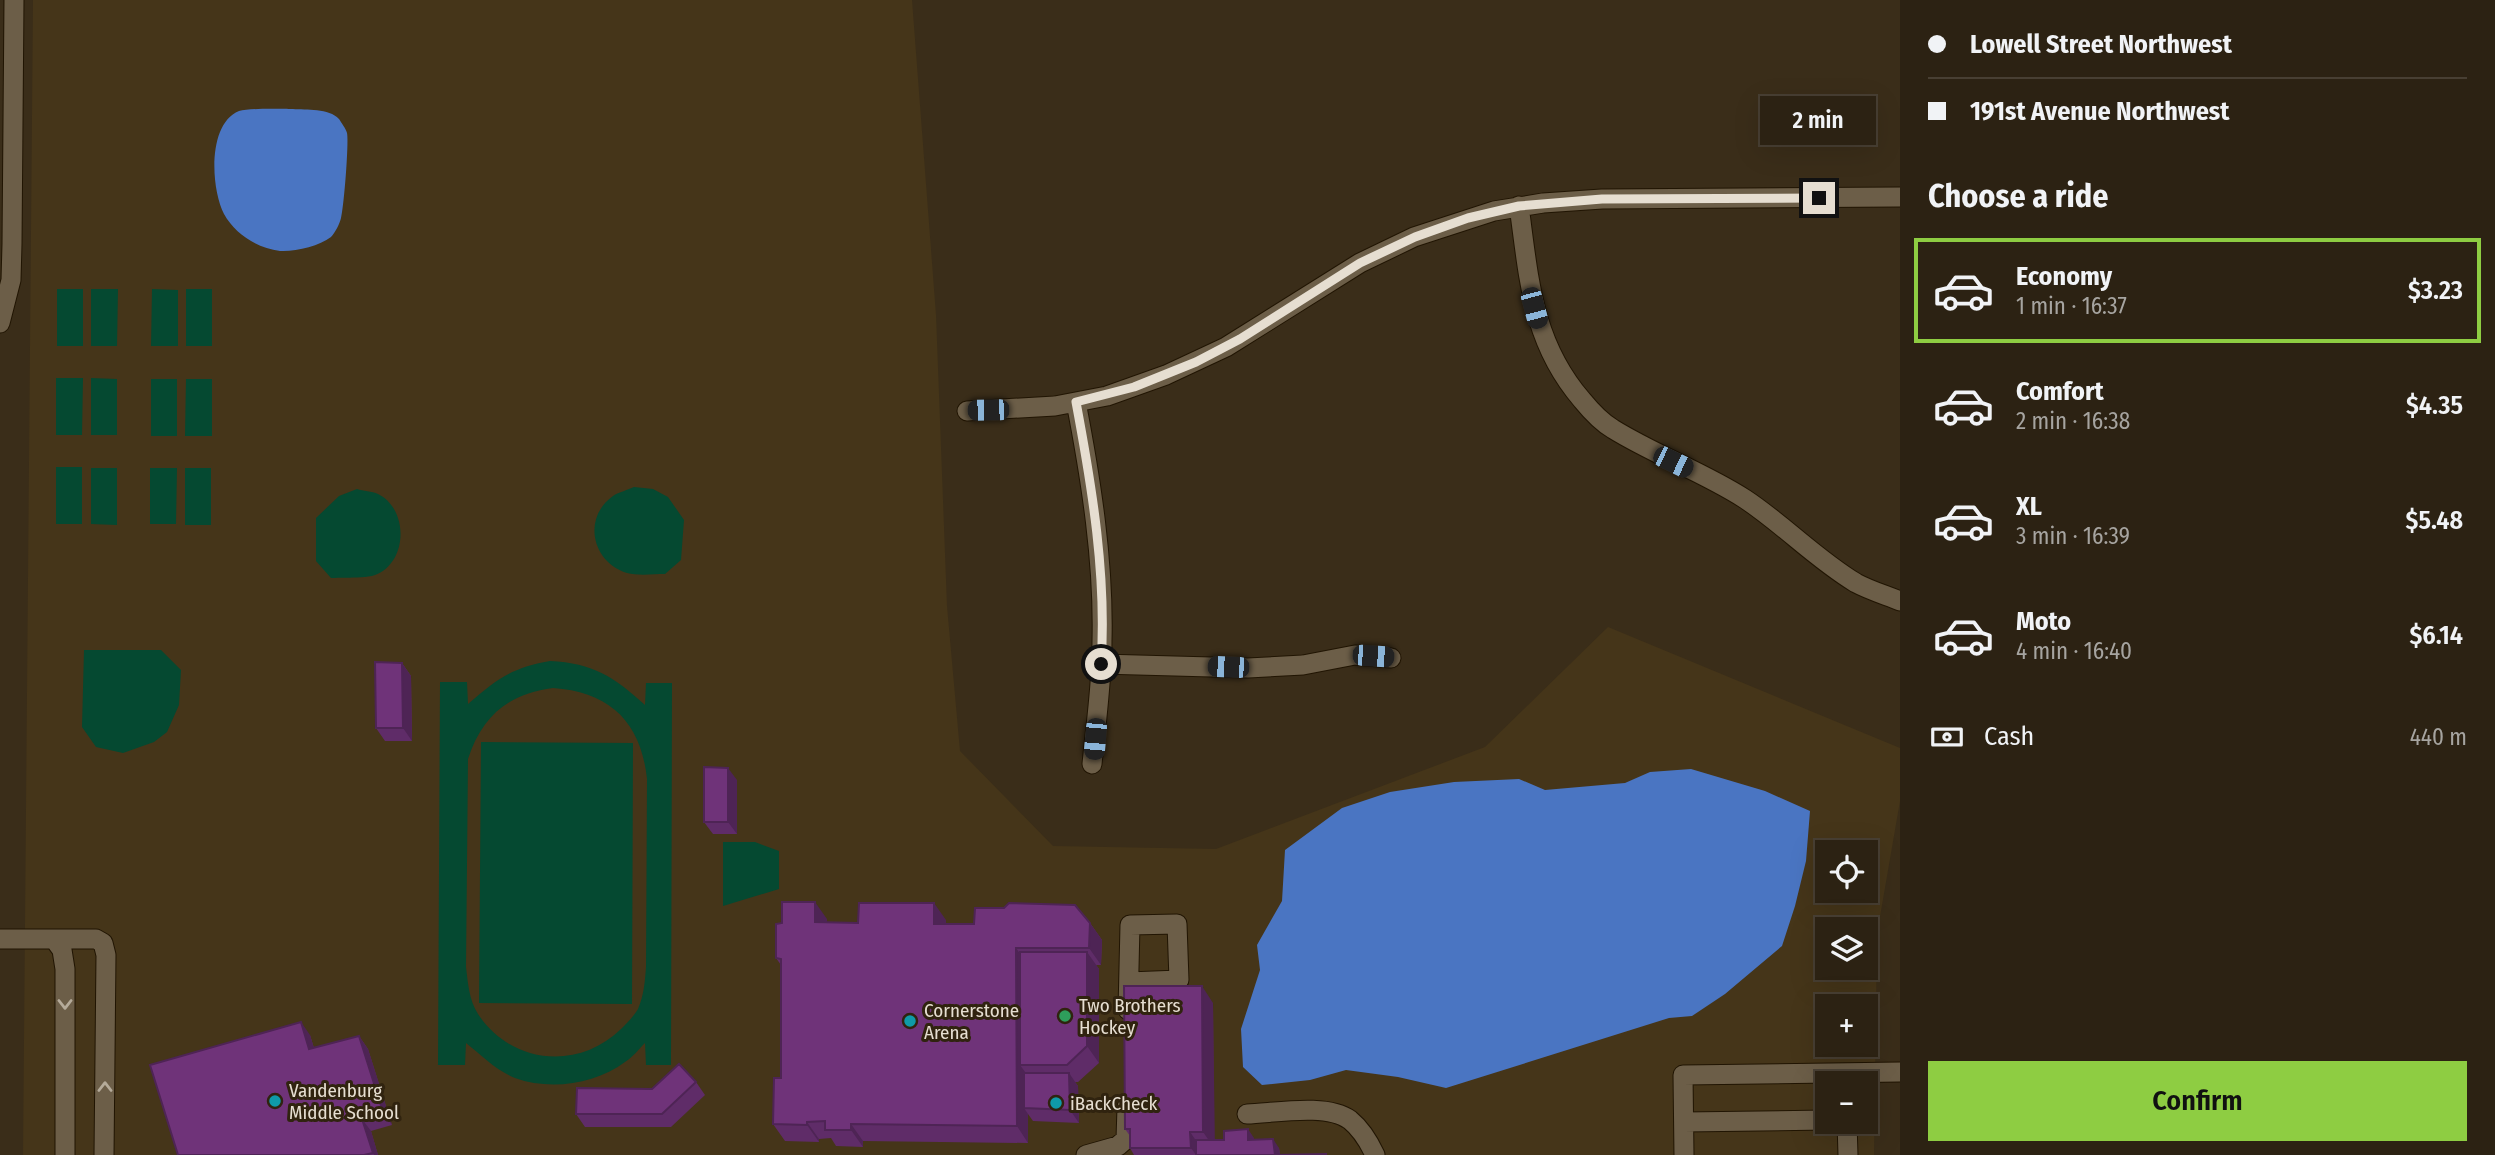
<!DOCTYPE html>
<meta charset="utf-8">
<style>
:root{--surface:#2c2213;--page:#342a1c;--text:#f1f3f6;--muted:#a6a4a0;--line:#483f33;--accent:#8ecd42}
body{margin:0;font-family:"Fira Sans Condensed",sans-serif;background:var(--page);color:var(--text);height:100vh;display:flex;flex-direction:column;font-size:26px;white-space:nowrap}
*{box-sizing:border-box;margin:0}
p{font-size:23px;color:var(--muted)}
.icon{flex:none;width:38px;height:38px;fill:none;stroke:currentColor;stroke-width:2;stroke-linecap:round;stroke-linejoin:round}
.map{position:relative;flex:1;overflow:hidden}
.side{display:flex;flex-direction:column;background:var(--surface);width:595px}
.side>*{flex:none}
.banner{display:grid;align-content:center;height:154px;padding:0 28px;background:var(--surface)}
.controls{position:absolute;left:1815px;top:840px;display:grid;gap:14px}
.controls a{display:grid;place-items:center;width:63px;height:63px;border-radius:0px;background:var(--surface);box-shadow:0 7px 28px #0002,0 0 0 2px var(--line);font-size:35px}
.end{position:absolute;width:32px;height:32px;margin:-16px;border:9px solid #e6ded1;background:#111;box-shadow:0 0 0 4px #111}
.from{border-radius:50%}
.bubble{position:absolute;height:49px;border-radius:0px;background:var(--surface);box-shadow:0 7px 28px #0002,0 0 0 2px var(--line);font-size:23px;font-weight:600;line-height:49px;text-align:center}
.car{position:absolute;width:21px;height:42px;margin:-21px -10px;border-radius:9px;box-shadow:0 0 5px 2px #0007;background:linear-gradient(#222 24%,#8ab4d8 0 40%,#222 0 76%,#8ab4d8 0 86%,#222 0)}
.banner b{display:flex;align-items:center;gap:24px;height:66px;font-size:26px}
.banner b+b{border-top:2px solid var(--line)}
.banner i{width:18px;height:18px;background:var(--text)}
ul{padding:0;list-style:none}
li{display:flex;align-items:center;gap:21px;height:105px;margin:0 14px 10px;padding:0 14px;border:4px solid transparent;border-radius:0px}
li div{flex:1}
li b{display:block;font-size:26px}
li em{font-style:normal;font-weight:600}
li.active{border-color:var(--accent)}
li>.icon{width:63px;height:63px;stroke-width:1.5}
h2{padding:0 28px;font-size:32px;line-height:84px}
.pay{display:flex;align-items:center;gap:18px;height:77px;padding:0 28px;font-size:26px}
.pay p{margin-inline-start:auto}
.action{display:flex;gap:14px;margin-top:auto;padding:14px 28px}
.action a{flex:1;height:80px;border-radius:0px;background:var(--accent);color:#111;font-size:28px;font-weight:600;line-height:80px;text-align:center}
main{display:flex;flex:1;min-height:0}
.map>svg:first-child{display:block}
.built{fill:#453519;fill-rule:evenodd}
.green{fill:#054931;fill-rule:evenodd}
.water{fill:#4a75c2}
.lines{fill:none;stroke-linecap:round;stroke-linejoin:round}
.minor-casing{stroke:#211503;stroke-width:21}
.minor{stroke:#6c5e48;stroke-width:19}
.wall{fill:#5f2c68}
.shaded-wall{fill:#4e2455}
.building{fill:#6f3379;stroke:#4e2455;stroke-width:2}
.oneway{stroke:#b5ab9a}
.route{stroke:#e6ded1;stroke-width:9}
.leisure-dot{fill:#2e9e5b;stroke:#30230f;stroke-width:2.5}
.culture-dot{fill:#0f9aa8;stroke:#30230f;stroke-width:2.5}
.labels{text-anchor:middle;stroke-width:6;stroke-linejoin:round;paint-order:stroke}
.poi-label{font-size:19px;fill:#e6ded1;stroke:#30230f;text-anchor:start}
</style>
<main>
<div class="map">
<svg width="1900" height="1155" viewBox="0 0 1900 1155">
<rect width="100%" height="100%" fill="#3a2d19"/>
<path class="built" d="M 33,0 L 912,0 L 936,315 L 947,606 L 960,751 L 1053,846 L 1216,849 L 1485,747 L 1608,627 L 1900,748 L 1900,801 L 1877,934 L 1874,1155 L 23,1155 ZM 1827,852 L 1866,852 L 1866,891 L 1827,891 ZM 1827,929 L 1866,929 L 1866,968 L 1827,968 ZM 1827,1006 L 1866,1006 L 1866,1045 L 1827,1045 ZM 1827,1083 L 1866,1083 L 1866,1122 L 1827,1122 Z"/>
<path class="green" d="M 57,289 L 83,289 L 83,346 L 57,346 Z
M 91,289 L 118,289 L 117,346 L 91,346 Z
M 152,289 L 178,290 L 178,346 L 151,346 Z
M 186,289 L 212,289 L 212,346 L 186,346 Z
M 56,378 L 83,378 L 82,435 L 56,435 Z
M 91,378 L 117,379 L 117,435 L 91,435 Z
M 151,379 L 177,379 L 177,436 L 151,436 Z
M 186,379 L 212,379 L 212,436 L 185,436 Z
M 56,467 L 82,467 L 82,524 L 56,524 Z
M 91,468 L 117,468 L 117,525 L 91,524 Z
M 150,468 L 177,468 L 176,524 L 150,524 Z
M 185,468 L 211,468 L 211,525 L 185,525 Z
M 634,487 L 653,489 L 668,497 L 684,520 L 681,560 L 665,574 C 654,574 638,576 627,573 C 592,562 582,518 613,496 C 619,492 628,490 634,487 Z
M 357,489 C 363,491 372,491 378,494 C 409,509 408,563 375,575 C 363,579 344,577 331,578 L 316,561 L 316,518 L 339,496 Z
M 84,650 L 161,650 L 181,670 L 179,705 L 167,732 L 154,742 L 123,753 L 96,747 L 82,727 Z
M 550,661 C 593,663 614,677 645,705 L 646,683 L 672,683 L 671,1065 L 646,1065 L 645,1043 C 639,1049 633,1057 625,1062 C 595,1084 551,1091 515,1078 C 497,1071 481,1055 466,1043 L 465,1065 L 438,1065 L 440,682 L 467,682 L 468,704 C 497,679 511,668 550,661 ZM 553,688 C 610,692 641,722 647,779 L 646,967 C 645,981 644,995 638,1009 C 634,1016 627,1023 621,1029 C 578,1071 511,1064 478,1014 C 469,1000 468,983 466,967 L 468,759 C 482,716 508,694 553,688 Z
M 481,742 L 633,743 L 632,1004 L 479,1003 Z
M 723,842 L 755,842 L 779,851 L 779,889 L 723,906 Z"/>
<path class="water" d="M 293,109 C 306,110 329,108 339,119 C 341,122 346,129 347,133 C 349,142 344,207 341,218 C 340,223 335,233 331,237 C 319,246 295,252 280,251 C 257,248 235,234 224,214 C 211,189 207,124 239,111 C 249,108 281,109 293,109 Z
M 1691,769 L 1765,791 L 1810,811 L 1806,861 L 1795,906 L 1782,946 L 1725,994 L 1692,1016 L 1669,1018 L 1446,1088 L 1398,1077 L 1346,1070 L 1310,1080 L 1262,1085 L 1243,1067 L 1241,1029 L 1260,970 L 1257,945 L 1282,901 L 1285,850 L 1342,808 L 1390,792 L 1454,782 L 1519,779 L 1545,790 L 1625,783 L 1650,772 Z"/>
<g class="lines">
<defs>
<path id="minor" d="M 1519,206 C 1529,279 1532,342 1582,400 C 1591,411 1601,422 1613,429 C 1655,455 1703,472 1745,499 C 1783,524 1816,559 1856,583 C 1869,590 1885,595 1900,601
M 0,323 L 11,280 L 12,244 L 14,0
M 1076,402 C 1091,480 1104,562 1102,641 C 1102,682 1096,723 1092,764
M 967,411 L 1055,406 L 1107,396 L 1166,375 L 1226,347 L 1360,263 L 1414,237 L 1494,211 L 1543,203 L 1602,199 L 1900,197
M 1101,664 L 1248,668 L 1303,665 L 1355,655 L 1391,658
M 0,939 L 96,939 L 103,943 L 106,955 L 104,1155
M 54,939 L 62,950 L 65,969 L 65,1155
M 1128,1010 L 1130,925 L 1177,924 L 1179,980 L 1129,982
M 1247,1114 C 1275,1113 1327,1103 1350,1120 C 1361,1129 1369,1142 1375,1155
M 1684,1122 L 1827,1120
M 1847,1122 L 1848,1155
M 1086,1155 L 1118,1146 L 1126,1139 L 1127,1107
M 1684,1155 L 1683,1075 L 1900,1072"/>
</defs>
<use href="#minor" class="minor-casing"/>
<use href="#minor" class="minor"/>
</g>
<path class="wall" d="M 402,663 L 411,676 L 412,741 L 385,741 L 376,728 Z
M 737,780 L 737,834 L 713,834 L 704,822 Z
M 827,919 L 827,922 L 858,923 L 946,920 L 946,924 L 1090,923 L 1102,940 L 1101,965 L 1096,965 L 1099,969 L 1099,1063 L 1078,1082 L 1075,1082 L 1078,1086 L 1079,1123 L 1033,1121 L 1028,1114 L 1028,1143 L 863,1141 L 863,1147 L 836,1146 L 831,1138 L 819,1139 L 819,1142 L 785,1141 L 773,1124 L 781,1078 L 781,965 L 776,958 Z
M 1213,1003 L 1214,1140 L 1254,1138 L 1254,1140 L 1279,1148 L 1280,1155 L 1327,1155 L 1134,1155 L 1130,1148 L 1130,1136 L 1125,1129 Z
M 310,1035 L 314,1048 L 359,1036 L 368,1049 L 392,1125 L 371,1131 L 378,1155 L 178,1155 Z
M 696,1082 L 705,1095 L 671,1127 L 585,1127 L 576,1114 L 652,1089 Z"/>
<path class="shaded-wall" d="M 402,663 L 411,676 L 412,741 L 403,728 Z
M 728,768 L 737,780 L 737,834 L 728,822 Z
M 815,902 L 827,919 L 827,939 L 815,922 Z
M 934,903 L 946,920 L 946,940 L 934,924 Z
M 1090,923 L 1102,940 L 1101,965 L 1089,948 Z
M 1016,948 L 1028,965 L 1020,1065 L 1028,1076 L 1024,1108 L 1028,1114 L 1028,1143 L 1017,1126 Z
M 1087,952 L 1099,969 L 1099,1063 L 1087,1046 Z
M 1202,986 L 1213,1003 L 1215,1149 L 1203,1132 Z
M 301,1022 L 310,1035 L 318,1062 L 309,1049 Z
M 359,1036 L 368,1049 L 392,1125 L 383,1112 Z
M 1069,1073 L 1078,1086 L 1079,1123 L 1070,1110 Z
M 362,1119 L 371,1131 L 378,1155 L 374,1155 L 373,1153 Z
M 807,1122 L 819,1139 L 819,1142 L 807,1125 Z
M 851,1124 L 863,1141 L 863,1147 L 851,1130 Z
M 1248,1129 L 1254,1138 L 1254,1148 L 1248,1140 Z
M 1190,1132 L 1202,1149 L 1202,1155 L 1196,1155 L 1191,1148 Z
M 1273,1139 L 1279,1148 L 1280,1155 L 1275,1155 Z"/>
<path class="building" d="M 375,662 L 402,663 L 403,728 L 376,728 Z
M 704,767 L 728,768 L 728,822 L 704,822 Z
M 782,902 L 815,902 L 815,922 L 858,923 L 859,903 L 934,903 L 934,924 L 974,924 L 975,908 L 1004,908 L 1009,903 L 1075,905 L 1090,923 L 1089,948 L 1016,948 L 1017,1126 L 851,1124 L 851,1130 L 825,1130 L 825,1121 L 807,1122 L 807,1125 L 773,1124 L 774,1078 L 781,1078 L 781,959 L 776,958 L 776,924 L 782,923 Z
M 1020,952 L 1087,952 L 1087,1046 L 1067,1065 L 1020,1065 Z
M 1124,986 L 1202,986 L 1203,1132 L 1190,1132 L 1191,1148 L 1130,1148 L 1130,1129 L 1125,1129 Z
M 301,1022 L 309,1049 L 359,1036 L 383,1112 L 362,1119 L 373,1153 L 364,1155 L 178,1155 L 150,1065 Z
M 679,1064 L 696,1082 L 662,1114 L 576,1114 L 577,1088 L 652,1089 Z
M 1024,1073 L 1069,1073 L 1070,1110 L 1024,1108 Z
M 1248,1129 L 1248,1140 L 1273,1139 L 1275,1155 L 1326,1154 L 1326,1155 L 1196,1155 L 1196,1140 L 1224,1140 L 1224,1131 Z"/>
<defs><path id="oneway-chevron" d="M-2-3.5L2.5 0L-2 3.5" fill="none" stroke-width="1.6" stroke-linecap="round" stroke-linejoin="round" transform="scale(1.75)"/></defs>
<g class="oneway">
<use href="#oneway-chevron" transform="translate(65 1004) rotate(90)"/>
<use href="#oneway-chevron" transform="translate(105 1087) rotate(-90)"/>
</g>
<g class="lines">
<path class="route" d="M 1101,664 C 1107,577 1092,487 1076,402 L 1134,387 L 1196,362 L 1240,339 L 1360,263 L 1415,237 L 1468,218 L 1519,206 L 1602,199 L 1819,198"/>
</g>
<circle class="leisure-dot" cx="1065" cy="1016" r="7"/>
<g class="culture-dot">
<circle cx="910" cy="1021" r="7"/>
<circle cx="275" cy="1101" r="7"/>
<circle cx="1056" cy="1103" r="7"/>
</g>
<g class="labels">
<g class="poi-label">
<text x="1079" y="1012">Two Brothers<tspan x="1079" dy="22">Hockey</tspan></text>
<text x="924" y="1017">Cornerstone<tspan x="924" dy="22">Arena</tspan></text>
<text x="289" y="1097">Vandenburg<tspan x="289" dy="22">Middle School</tspan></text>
<text x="1070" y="1110">iBackCheck</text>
</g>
</g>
</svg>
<div class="controls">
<a><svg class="icon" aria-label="locate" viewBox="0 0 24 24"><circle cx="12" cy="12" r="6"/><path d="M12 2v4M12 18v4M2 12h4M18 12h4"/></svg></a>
<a><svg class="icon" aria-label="layers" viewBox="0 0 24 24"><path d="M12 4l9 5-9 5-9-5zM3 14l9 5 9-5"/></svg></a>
<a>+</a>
<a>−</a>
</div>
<i class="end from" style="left:1101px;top:664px"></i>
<i class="end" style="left:1819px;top:198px"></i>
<div class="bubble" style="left:1760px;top:96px;width:116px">2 min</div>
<i class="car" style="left:1534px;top:308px;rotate:165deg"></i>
<i class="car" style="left:988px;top:410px;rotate:269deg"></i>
<i class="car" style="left:1673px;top:462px;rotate:116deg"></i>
<i class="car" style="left:1373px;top:656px;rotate:94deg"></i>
<i class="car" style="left:1228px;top:667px;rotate:272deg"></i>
<i class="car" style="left:1095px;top:739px;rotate:185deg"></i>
</div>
<section class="side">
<div class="banner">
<b><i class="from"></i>Lowell Street Northwest</b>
<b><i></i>191st Avenue Northwest</b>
</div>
<h2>Choose a ride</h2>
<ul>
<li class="active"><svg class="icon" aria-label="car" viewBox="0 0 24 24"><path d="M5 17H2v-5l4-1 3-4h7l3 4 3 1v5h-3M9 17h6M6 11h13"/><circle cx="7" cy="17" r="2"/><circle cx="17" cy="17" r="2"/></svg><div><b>Economy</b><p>1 min · 16:37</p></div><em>$3.23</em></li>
<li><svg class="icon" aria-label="car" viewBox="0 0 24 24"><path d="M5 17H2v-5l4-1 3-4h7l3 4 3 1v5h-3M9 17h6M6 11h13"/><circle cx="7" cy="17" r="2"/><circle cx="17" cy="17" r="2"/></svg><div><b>Comfort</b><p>2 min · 16:38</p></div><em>$4.35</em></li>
<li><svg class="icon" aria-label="car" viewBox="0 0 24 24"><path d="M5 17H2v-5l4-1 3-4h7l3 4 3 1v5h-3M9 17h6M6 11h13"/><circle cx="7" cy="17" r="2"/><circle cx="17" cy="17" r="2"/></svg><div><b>XL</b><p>3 min · 16:39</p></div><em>$5.48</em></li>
<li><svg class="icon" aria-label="car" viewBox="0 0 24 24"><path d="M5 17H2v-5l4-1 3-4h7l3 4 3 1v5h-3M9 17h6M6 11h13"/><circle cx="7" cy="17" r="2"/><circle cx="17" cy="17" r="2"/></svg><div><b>Moto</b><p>4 min · 16:40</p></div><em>$6.14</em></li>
</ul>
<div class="pay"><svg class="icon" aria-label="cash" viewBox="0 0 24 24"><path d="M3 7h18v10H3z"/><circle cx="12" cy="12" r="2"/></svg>Cash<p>440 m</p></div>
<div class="action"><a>Confirm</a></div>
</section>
</main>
